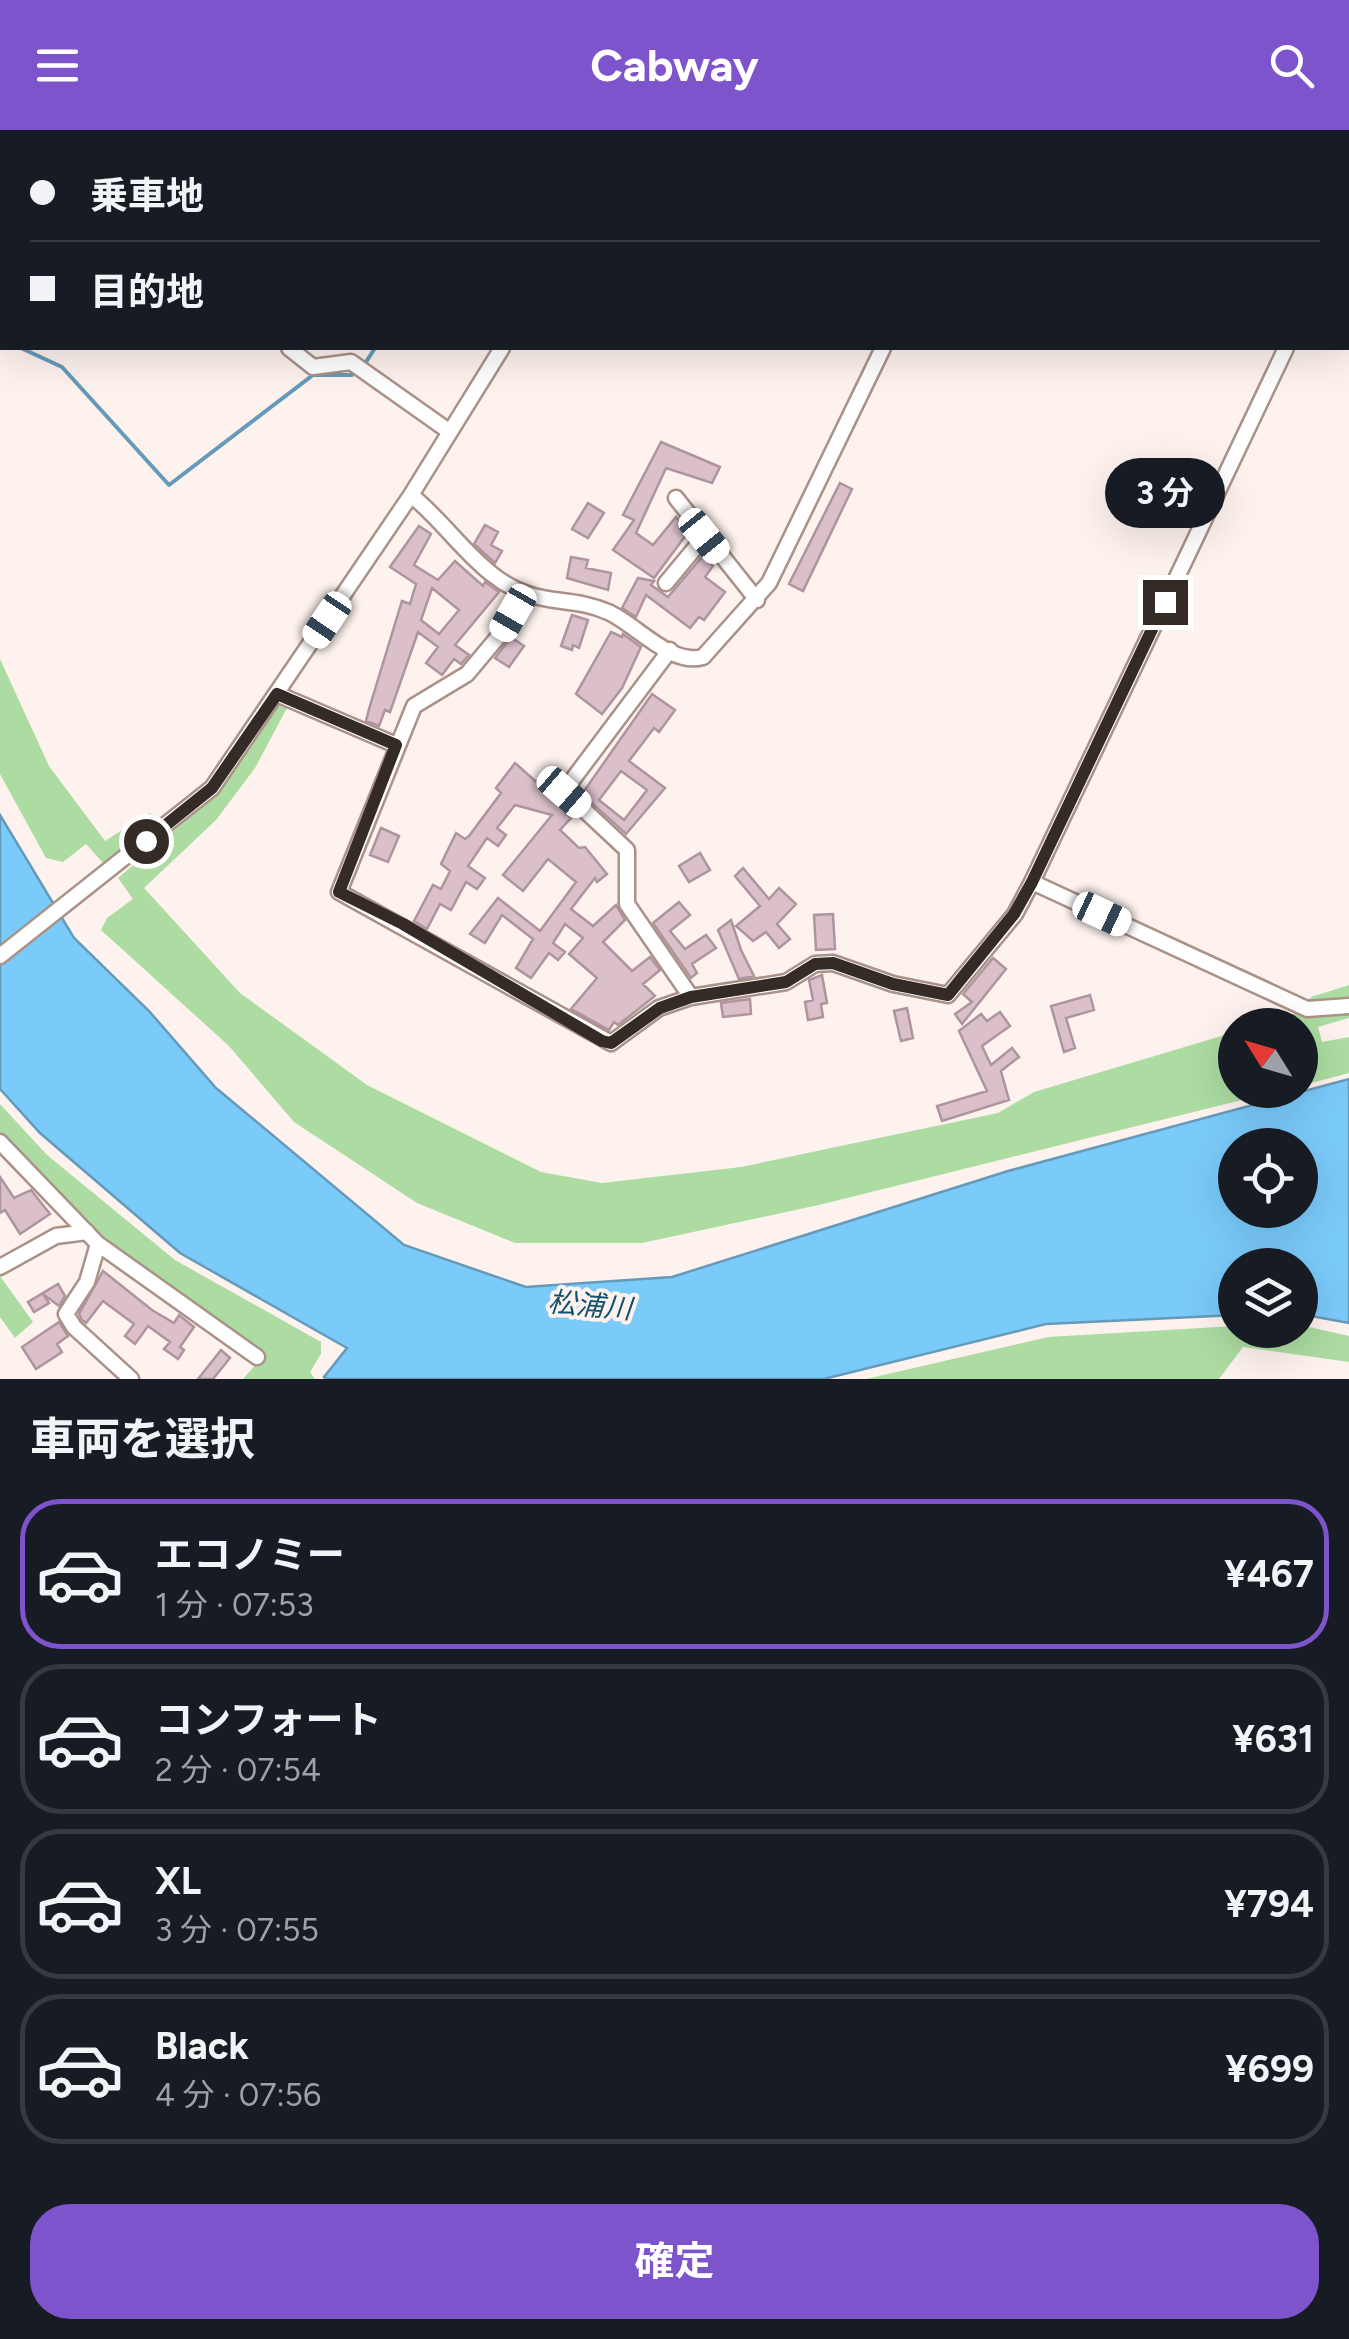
<!DOCTYPE html>
<html lang="ja">
<meta charset="utf-8">
<style>
:root{--surface:#171b24;--page:#20242c;--text:#f1f3f6;--muted:#9ea1a6;--line:#363941;--accent:#7e54cd}
body{margin:0;font-family:Figtree,"Noto Sans JP",sans-serif;background:var(--page);color:var(--text);height:100vh;display:flex;flex-direction:column;font-size:38px;white-space:nowrap}
*{box-sizing:border-box;margin:0}
p{font-size:32px;color:var(--muted)}
.icon{flex:none;width:55px;height:55px;fill:none;stroke:currentColor;stroke-width:2;stroke-linecap:round;stroke-linejoin:round}
.map{position:relative;height:1249px;overflow:hidden}
.drawer{display:flex;flex-direction:column;background:var(--surface);flex:1}
.drawer>*{flex:none}
.hud{position:absolute;left:0px;top:0px;width:1350px;height:220px;box-shadow:0 10px 40px #0002;display:grid;align-content:center;height:220px;padding:0 30px;background:var(--surface)}
.needle{width:65px;rotate:307deg}
.controls{position:absolute;left:1218px;top:878px;display:grid;gap:20px}
.controls a{display:grid;place-items:center;width:100px;height:100px;border-radius:50%;background:var(--surface);box-shadow:0 10px 40px #0002;font-size:50px}
.end{position:absolute;width:45px;height:45px;margin:-22px;border:12px solid #352b26;background:#fff;box-shadow:0 0 0 5px #fff}
.from{border-radius:50%}
.bubble{position:absolute;height:70px;border-radius:35px;background:var(--surface);box-shadow:0 10px 40px #0002;font-size:32px;font-weight:700;line-height:70px;text-align:center}
.car{position:absolute;width:30px;height:60px;margin:-30px -15px;border-radius:12px;box-shadow:0 0 8px 2px #0007;background:linear-gradient(#fff 24%,#345 0 40%,#fff 0 76%,#345 0 86%,#fff 0)}
.hud b{display:flex;align-items:center;gap:35px;height:95px;font-size:38px}
.hud b+b{border-top:2px solid var(--line)}
.hud i{width:25px;height:25px;background:var(--text)}
ul{padding:0;list-style:none}
li{display:flex;align-items:center;gap:30px;height:150px;margin:0 20px 15px;padding:0 10px;border:5px solid var(--line);border-radius:40px}
li div{flex:1}
li b{display:block;font-size:38px}
li em{font-style:normal;font-weight:700}
li.active{border-color:var(--accent)}
li>.icon{width:90px;height:90px;stroke-width:1.5}
h2{padding:0 30px;font-size:45px;line-height:120px}
.action{display:flex;gap:20px;margin-top:auto;padding:20px 30px}
.action a{flex:1;height:115px;border-radius:40px;background:var(--accent);color:#fff;font-size:40px;font-weight:700;line-height:115px;text-align:center}
header{display:flex;justify-content:space-between;align-items:center;height:130px;padding:0 30px;background:var(--accent);color:#fff;font-size:45px;font-weight:700}
.map>svg:first-child{display:block}
.green{fill:#acdca1}
.water{fill:#7acafa;stroke:#659aba;stroke-width:2.5;fill-rule:evenodd}
.lines{fill:none;stroke-linecap:round;stroke-linejoin:round}
.stream{stroke:#659aba;stroke-width:4}
.building{fill:#dbc0ca;stroke:#ae949e;stroke-width:2.5;fill-rule:evenodd}
.minor-casing{stroke:#ab9288;stroke-width:19}
.primary-casing{stroke:#ab9288;stroke-width:28}
.minor{stroke:#fff;stroke-width:14}
.primary{stroke:#fff;stroke-width:22}
.route{stroke:#352b26;stroke-width:12}
.labels{text-anchor:middle;stroke-width:8;stroke-linejoin:round;paint-order:stroke}
.water-label{font-size:28px;font-style:italic;fill:#105070;stroke:#fdf2ed}
</style>
<header><svg class="icon" aria-label="menu" viewBox="0 0 24 24"><path d="M4 6h16M4 12h16M4 18h16"/></svg>Cabway<svg class="icon" aria-label="search" viewBox="0 0 24 24"><circle cx="10" cy="10" r="6"/><path d="M15 15l6 6"/></svg></header>
<div class="map">
<svg width="1349" height="1249" viewBox="0 0 1349 1249">
<rect width="100%" height="100%" fill="#fdf2ed"/>
<path class="green" d="M 0,529 L 49,636 L 105,711 L 149,683 L 163,690 L 104,734 L 86,714 L 63,732 L 46,728 L 0,644 Z
M 277,575 L 287,578 L 255,638 L 216,690 L 144,758 L 240,863 L 367,955 L 541,1042 L 602,1053 L 741,1037 L 998,983 L 1034,962 L 1235,902 L 1235,960 L 1282,960 L 823,1074 L 642,1113 L 515,1113 L 417,1073 L 294,992 L 229,916 L 101,800 L 107,788 L 133,769 L 118,748 L 216,665 Z
M 1349,855 L 1349,888 L 1318,897 L 1322,912 L 1349,907 L 1349,943 L 1300,956 L 1300,895 L 1257,895 L 1297,883 L 1311,867 Z
M 0,974 L 47,1025 L 175,1130 L 321,1212 L 321,1224 L 310,1242 L 315,1249 L 243,1249 L 266,1223 L 102,1111 L 0,1005 Z
M 0,1146 L 33,1192 L 15,1208 L 0,1187 Z
M 1300,1195 L 1349,1206 L 1349,1232 L 1243,1217 L 1219,1249 L 866,1249 L 1048,1207 L 1235,1196 L 1235,1200 L 1300,1200 Z"/>
<path class="water" d="M 0,685 L 74,808 L 149,881 L 216,958 L 404,1115 L 526,1157 L 672,1147 L 1008,1041 L 1349,949 L 1349,1193 L 1300,1184 L 1300,1135 L 1235,1135 L 1235,1185 L 1046,1194 L 824,1249 L 327,1249 L 324,1247 L 347,1218 L 180,1123 L 40,1003 L 0,959 ZM 1235,1015 L 1300,1015 L 1300,1080 L 1235,1080 Z"/>
<g class="lines">
<path class="stream" d="M 392,2 L 393,0
M 0,207 L 2,209
M 21,218 L 62,237 L 169,355 L 313,245 L 352,245
M 366,232 L 375,218"/>
</g>
<path class="building" d="M 661,312 L 720,337 L 712,353 L 666,338 L 636,403 L 653,415 L 676,387 L 689,401 L 654,448 L 613,420 L 634,390 L 623,385 Z
M 840,353 L 852,359 L 803,461 L 789,454 Z
M 588,373 L 604,383 L 588,408 L 572,399 Z
M 485,395 L 498,402 L 491,415 L 502,421 L 495,433 L 474,414 Z
M 419,396 L 431,404 L 414,435 L 438,450 L 455,431 L 483,456 L 485,452 L 499,462 L 455,515 L 469,525 L 461,534 L 454,529 L 442,545 L 426,533 L 438,517 L 418,502 L 390,582 L 385,580 L 379,596 L 366,591 L 369,579 L 402,471 L 410,474 L 416,454 L 390,437 ZM 432,458 L 459,480 L 439,504 L 421,490 Z
M 571,427 L 588,430 L 586,438 L 611,443 L 608,460 L 567,448 Z
M 702,427 L 713,436 L 705,447 L 725,462 L 704,490 L 699,487 L 690,498 L 646,465 L 636,487 L 622,478 L 638,448 L 654,451 L 651,455 L 668,467 Z
M 572,485 L 588,490 L 579,518 L 573,515 L 572,520 L 561,516 Z
M 611,502 L 622,507 L 623,504 L 641,517 L 622,558 L 602,584 L 576,564 Z
M 511,507 L 524,516 L 509,537 L 495,528 Z
M 652,564 L 675,580 L 659,602 L 654,598 L 629,631 L 665,658 L 626,704 L 582,664 ZM 621,641 L 647,660 L 624,690 L 599,670 Z
M 515,633 L 568,680 L 565,683 L 571,688 L 560,700 L 579,718 L 585,717 L 607,744 L 597,752 L 595,748 L 571,779 L 593,796 L 616,775 L 625,790 L 603,812 L 632,841 L 650,827 L 660,840 L 643,854 L 655,866 L 618,895 L 614,892 L 609,900 L 571,879 L 597,848 L 569,824 L 583,808 L 565,794 L 553,813 L 565,822 L 558,830 L 549,823 L 531,848 L 516,838 L 533,809 L 502,785 L 485,813 L 470,804 L 498,768 L 540,801 L 576,752 L 548,729 L 523,761 L 503,745 L 552,685 L 515,675 L 497,698 L 506,705 L 498,716 L 487,708 L 468,736 L 485,748 L 477,759 L 466,752 L 451,780 L 440,774 L 427,799 L 414,791 L 433,755 L 441,759 L 450,741 L 441,734 L 456,703 L 465,709 L 469,706 L 501,663 L 496,658 Z
M 381,698 L 399,706 L 388,732 L 370,725 Z
M 700,723 L 710,740 L 689,752 L 679,736 Z
M 743,738 L 769,769 L 779,758 L 796,774 L 777,794 L 790,809 L 779,818 L 766,802 L 753,811 L 736,796 L 760,776 L 735,746 Z
M 679,772 L 690,785 L 670,801 L 685,819 L 706,805 L 716,818 L 692,834 L 697,843 L 691,848 L 653,793 Z
M 833,784 L 835,819 L 816,820 L 814,785 Z
M 731,790 L 741,820 L 754,846 L 739,849 L 718,800 Z
M 993,828 L 1006,839 L 962,894 L 955,884 L 972,872 L 963,864 Z
M 822,845 L 827,873 L 821,874 L 823,887 L 808,890 L 805,872 L 813,870 L 809,850 Z
M 1090,865 L 1094,880 L 1066,888 L 1075,918 L 1064,922 L 1051,876 Z
M 750,869 L 751,884 L 723,887 L 721,873 Z
M 907,878 L 913,908 L 901,911 L 894,881 Z
M 1000,882 L 1010,896 L 982,916 L 991,935 L 1012,918 L 1019,927 L 1001,941 L 1009,970 L 942,991 L 937,976 L 987,961 L 959,901 L 981,884 L 987,891 Z
M 0,1047 L 14,1068 L 31,1060 L 50,1084 L 20,1104 L 5,1080 L 0,1083 Z
M 103,1141 L 152,1180 L 174,1193 L 179,1185 L 194,1197 L 180,1217 L 184,1220 L 178,1229 L 164,1219 L 170,1212 L 148,1196 L 135,1214 L 125,1206 L 134,1194 L 103,1171 L 86,1193 L 82,1190 L 79,1184 Z
M 58,1154 L 65,1166 L 59,1176 L 43,1164 L 49,1173 L 34,1182 L 28,1172 Z
M 59,1192 L 68,1206 L 57,1214 L 62,1222 L 36,1239 L 22,1217 Z
M 221,1220 L 230,1228 L 213,1249 L 198,1249 Z"/>
<g class="lines">
<defs>
<path id="minor" d="M 345,0 L 346,2
M 224,2 L 226,0
M 610,2 L 611,0
M 987,2 L 988,0
M 289,218 L 313,237 L 351,232 L 450,302
M 411,365 C 441,389 463,422 493,445 C 536,479 567,464 608,482 C 636,494 670,536 703,527 L 769,453 L 883,218
M 676,368 L 757,470
M 666,453 L 705,406
M 523,465 L 503,501 L 467,544 L 414,576 L 339,762 L 611,913 L 659,878 L 691,867 L 786,852 L 815,834 L 833,833 L 893,854 L 948,865 L 1015,784 L 1032,752 L 1286,218
M 670,520 L 564,661 L 627,720 L 627,774 L 691,867
M 277,564 L 396,615
M 1032,752 L 1307,879 L 1349,876
M 0,826 L 212,658 L 411,365 L 502,218
M 0,1012 L 98,1114 L 257,1227
M 98,1114 L 87,1152 L 66,1184 L 74,1197 L 131,1249
M 0,1137 L 56,1106 L 87,1102"/>
<path id="primary" d="M 1187,0 L 1192,2
M 1348,75 L 1349,75"/>
</defs>
<use href="#minor" class="minor-casing"/>
<use href="#primary" class="primary-casing"/>
<use href="#minor" class="minor"/>
<use href="#primary" class="primary"/>
</g>
<g class="lines">
<path class="route" d="M 146,711 L 212,658 L 277,564 L 396,615 L 339,762 L 403,794 L 602,911 L 611,913 L 660,878 L 691,867 L 786,852 L 815,834 L 833,833 L 893,854 L 948,865 L 1014,784 L 1032,752 L 1165,472"/>
</g>
<g class="labels">
<g class="water-label">
<text transform="translate(590 1175) rotate(5)" y="10">松浦川</text>
</g>
</g>
</svg>
<div class="controls">
<a><svg class="needle" viewBox="-14 -14 28 28"><path d="M0-13l5 13h-10z" fill="#e53935"/><path d="M0 13l5-13h-10z" fill="#9ea1a6"/></svg></a>
<a><svg class="icon" aria-label="locate" viewBox="0 0 24 24"><circle cx="12" cy="12" r="6"/><path d="M12 2v4M12 18v4M2 12h4M18 12h4"/></svg></a>
<a><svg class="icon" aria-label="layers" viewBox="0 0 24 24"><path d="M12 4l9 5-9 5-9-5zM3 14l9 5 9-5"/></svg></a>
</div>
<i class="end from" style="left:146px;top:711px"></i>
<i class="end" style="left:1165px;top:472px"></i>
<div class="bubble" style="left:1105px;top:328px;width:120px">3 分</div>
<i class="car" style="left:704px;top:406px;rotate:141deg"></i>
<i class="car" style="left:513px;top:483px;rotate:210deg"></i>
<i class="car" style="left:327px;top:490px;rotate:214deg"></i>
<i class="car" style="left:564px;top:662px;rotate:131deg"></i>
<i class="car" style="left:1102px;top:784px;rotate:115deg"></i>
<div class="hud">
<b><i class="from"></i>乗車地</b>
<b><i></i>目的地</b>
</div>
</div>
<section class="drawer">
<h2>車両を選択</h2>
<ul>
<li class="active"><svg class="icon" aria-label="car" viewBox="0 0 24 24"><path d="M5 17H2v-5l4-1 3-4h7l3 4 3 1v5h-3M9 17h6M6 11h13"/><circle cx="7" cy="17" r="2"/><circle cx="17" cy="17" r="2"/></svg><div><b>エコノミー</b><p>1 分 · 07:53</p></div><em>¥467</em></li>
<li><svg class="icon" aria-label="car" viewBox="0 0 24 24"><path d="M5 17H2v-5l4-1 3-4h7l3 4 3 1v5h-3M9 17h6M6 11h13"/><circle cx="7" cy="17" r="2"/><circle cx="17" cy="17" r="2"/></svg><div><b>コンフォート</b><p>2 分 · 07:54</p></div><em>¥631</em></li>
<li><svg class="icon" aria-label="car" viewBox="0 0 24 24"><path d="M5 17H2v-5l4-1 3-4h7l3 4 3 1v5h-3M9 17h6M6 11h13"/><circle cx="7" cy="17" r="2"/><circle cx="17" cy="17" r="2"/></svg><div><b>XL</b><p>3 分 · 07:55</p></div><em>¥794</em></li>
<li><svg class="icon" aria-label="car" viewBox="0 0 24 24"><path d="M5 17H2v-5l4-1 3-4h7l3 4 3 1v5h-3M9 17h6M6 11h13"/><circle cx="7" cy="17" r="2"/><circle cx="17" cy="17" r="2"/></svg><div><b>Black</b><p>4 分 · 07:56</p></div><em>¥699</em></li>
</ul>
<div class="action"><a>確定</a></div>
</section>
